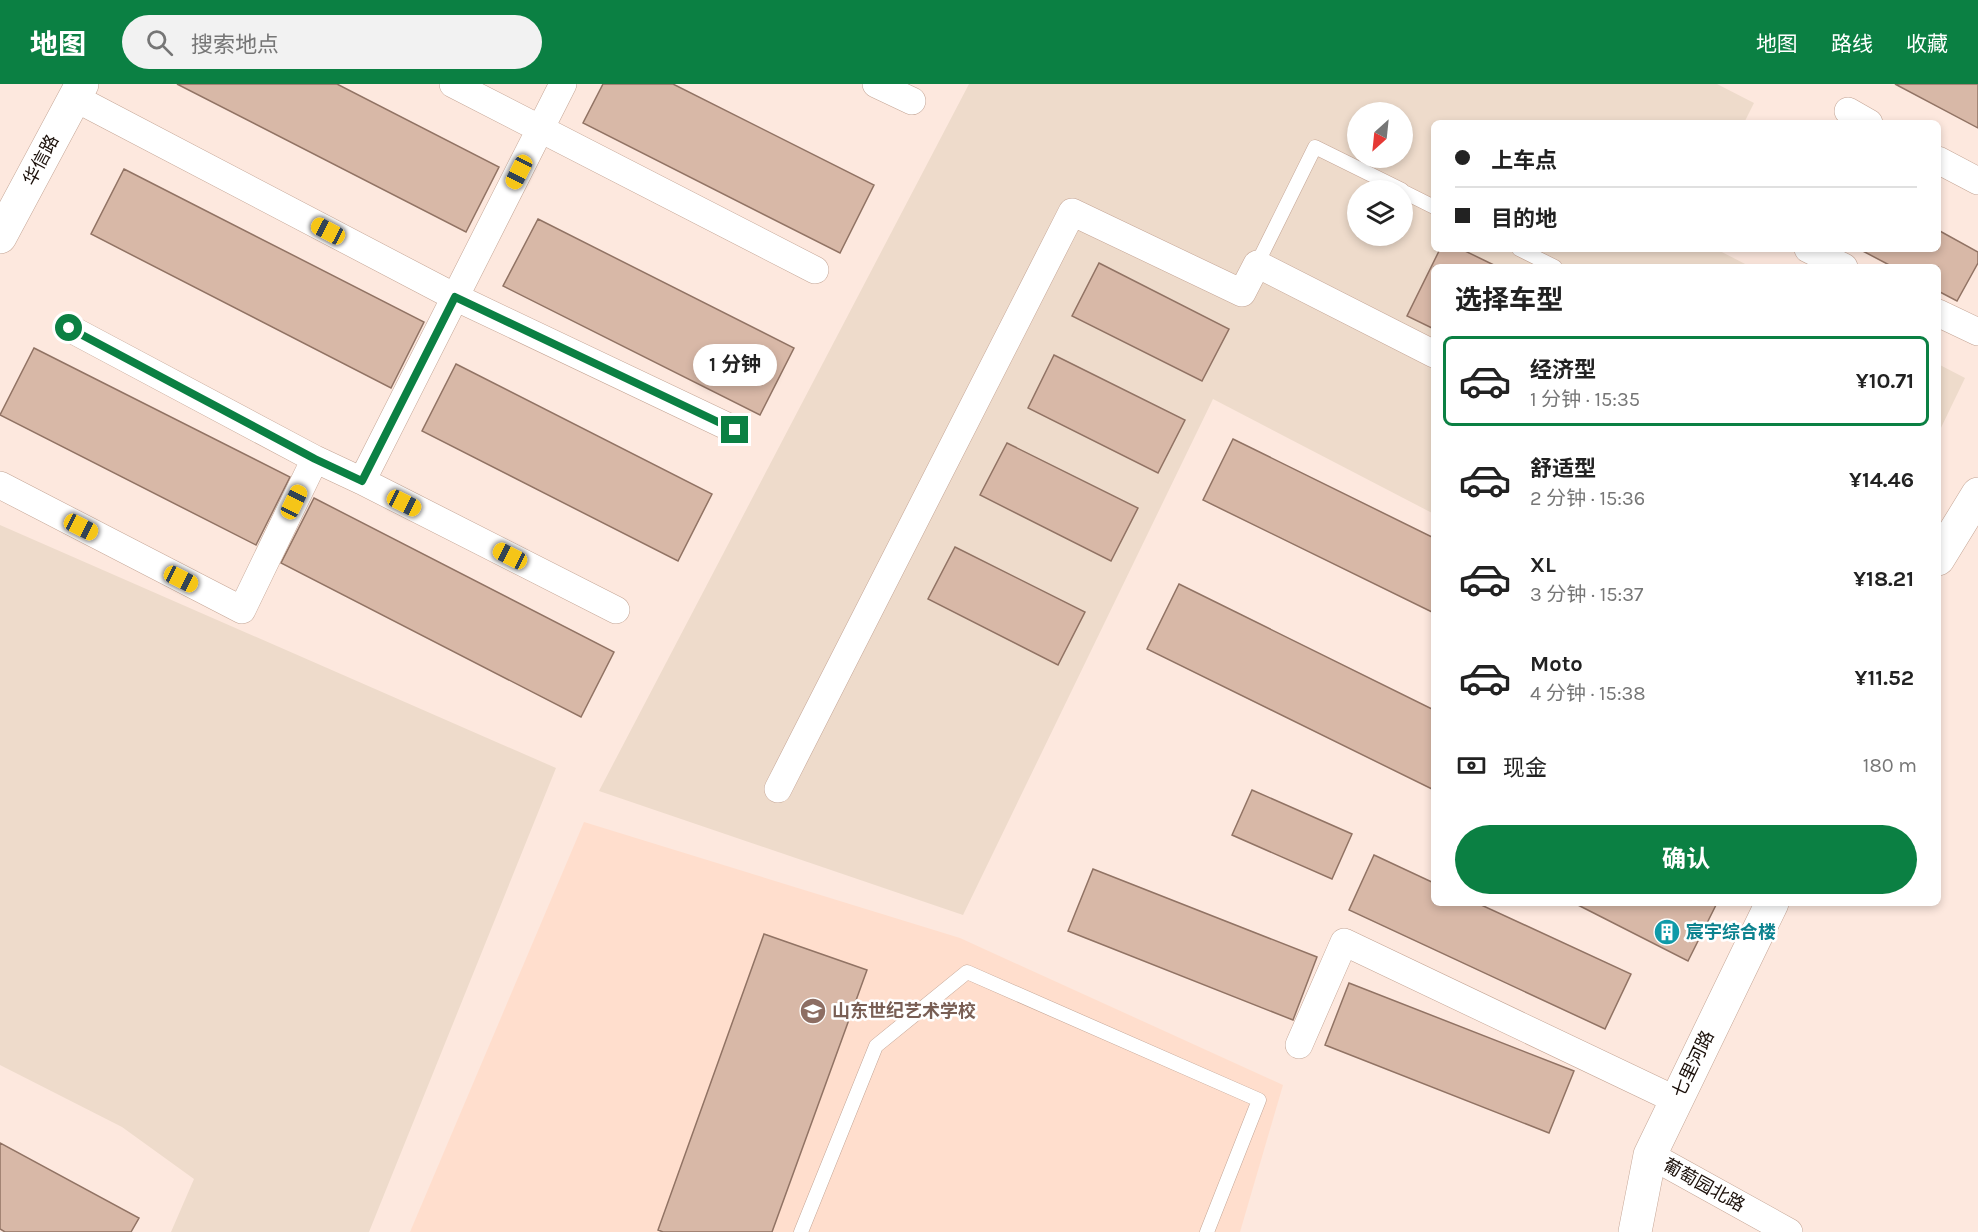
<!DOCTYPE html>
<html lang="zh">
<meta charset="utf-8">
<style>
:root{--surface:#fff;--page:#f2f2f2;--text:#222;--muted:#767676;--line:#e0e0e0;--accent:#0b8043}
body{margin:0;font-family:Karla,"Noto Sans SC",sans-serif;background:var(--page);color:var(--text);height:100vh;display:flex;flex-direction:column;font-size:22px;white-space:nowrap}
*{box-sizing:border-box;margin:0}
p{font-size:20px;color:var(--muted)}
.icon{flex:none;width:33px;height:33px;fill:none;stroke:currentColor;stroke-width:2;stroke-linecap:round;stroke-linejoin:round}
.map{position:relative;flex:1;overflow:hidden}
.sheet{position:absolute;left:1431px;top:180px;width:510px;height:642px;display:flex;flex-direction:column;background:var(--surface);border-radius:9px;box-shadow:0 3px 9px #0003}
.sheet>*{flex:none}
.banner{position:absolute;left:1431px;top:36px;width:510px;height:132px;border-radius:9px;box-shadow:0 3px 9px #0003;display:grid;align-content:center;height:132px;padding:0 24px;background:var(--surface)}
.needle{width:39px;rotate:207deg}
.buttons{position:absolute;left:1347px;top:18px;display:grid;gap:12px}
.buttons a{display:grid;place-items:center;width:66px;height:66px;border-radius:50%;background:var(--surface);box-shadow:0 3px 9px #0003;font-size:30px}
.end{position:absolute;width:27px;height:27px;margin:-14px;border:8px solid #0b8043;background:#fff;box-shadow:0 0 0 3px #fff}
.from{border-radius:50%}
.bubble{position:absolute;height:42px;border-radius:21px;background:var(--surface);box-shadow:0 3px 9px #0003;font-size:20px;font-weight:700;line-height:42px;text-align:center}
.car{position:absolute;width:18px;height:36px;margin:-18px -9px;border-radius:8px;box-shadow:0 0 4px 2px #0007;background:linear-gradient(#f5c518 24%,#345 0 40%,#f5c518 0 76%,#345 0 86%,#f5c518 0)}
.banner b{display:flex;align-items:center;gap:21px;height:57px;font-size:22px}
.banner b+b{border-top:2px solid var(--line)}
.banner i{width:15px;height:15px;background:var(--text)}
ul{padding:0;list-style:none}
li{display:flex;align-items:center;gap:18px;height:90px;margin:0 12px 9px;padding:0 12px;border:3px solid transparent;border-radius:9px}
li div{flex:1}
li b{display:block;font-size:22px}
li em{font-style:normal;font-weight:700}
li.active{border-color:var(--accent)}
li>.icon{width:54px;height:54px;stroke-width:1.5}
h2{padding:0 24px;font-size:27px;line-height:72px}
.pay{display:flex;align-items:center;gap:15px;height:66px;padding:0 24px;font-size:22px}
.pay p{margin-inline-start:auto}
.button{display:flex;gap:12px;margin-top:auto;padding:12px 24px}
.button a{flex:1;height:69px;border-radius:36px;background:var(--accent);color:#fff;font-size:24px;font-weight:700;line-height:69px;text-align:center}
header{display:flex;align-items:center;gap:36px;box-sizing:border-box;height:84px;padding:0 30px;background:var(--accent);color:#fff}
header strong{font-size:28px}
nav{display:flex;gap:33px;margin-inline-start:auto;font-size:21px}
.search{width:420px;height:54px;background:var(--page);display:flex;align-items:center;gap:15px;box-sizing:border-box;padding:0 21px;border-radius:33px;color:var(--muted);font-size:22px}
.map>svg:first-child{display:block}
.built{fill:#ffdecd}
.industrial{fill:#eedbcb;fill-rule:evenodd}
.building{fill:#d8b8a7;stroke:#917364;stroke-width:1.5}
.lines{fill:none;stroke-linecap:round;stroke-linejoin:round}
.lane-casing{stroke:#c4a595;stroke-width:15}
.street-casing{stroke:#c4a595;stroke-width:28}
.secondary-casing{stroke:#c4a595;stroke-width:34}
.lane{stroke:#fff;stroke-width:14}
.street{stroke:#fff;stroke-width:27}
.secondary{stroke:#fff;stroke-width:33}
.route{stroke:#0b8043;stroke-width:8}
.labels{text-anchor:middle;stroke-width:5;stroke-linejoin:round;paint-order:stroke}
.street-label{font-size:18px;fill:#1a0f09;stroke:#fff}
.culture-label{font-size:18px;font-weight:bold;fill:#0d838f;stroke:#fff;text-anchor:start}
.education-label{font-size:18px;font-weight:bold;fill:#785e54;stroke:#fff;text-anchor:start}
</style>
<header>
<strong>地图</strong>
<div class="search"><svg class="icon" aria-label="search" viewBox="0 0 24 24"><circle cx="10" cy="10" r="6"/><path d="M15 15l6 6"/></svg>搜索地点</div>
<nav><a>地图</a><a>路线</a><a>收藏</a></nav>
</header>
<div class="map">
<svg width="1978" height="1148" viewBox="0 0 1978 1148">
<rect width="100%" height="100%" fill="#fde8de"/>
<path class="built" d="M 584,738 L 960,854 L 1283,1001 L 1240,1148 L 410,1148 Z"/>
<path class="industrial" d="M 969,0 L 1717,0 L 1754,19 L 1744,39 L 1434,39 L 1434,165 L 1716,165 L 1751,183 L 1434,183 L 1434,430 L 1213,315 L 963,831 L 599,707 ZM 1358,28 L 1402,28 L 1402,74 L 1358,74 ZM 1358,106 L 1402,106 L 1402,152 L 1358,152 Z
M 1938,280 L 1965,294 L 1938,350 Z
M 0,441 L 556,684 L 369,1148 L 171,1148 L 194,1095 L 122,1043 L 0,981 Z"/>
<path class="building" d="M 177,0 L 337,0 L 499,83 L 466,148 Z
M 603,0 L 673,0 L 874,101 L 840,169 L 583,39 Z
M 1895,0 L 1978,0 L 1978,44 Z
M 124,85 L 424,238 L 391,304 L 91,150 Z
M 538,135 L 794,264 L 760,331 L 503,202 Z
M 1938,146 L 1978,168 L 1978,179 L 1957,217 L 1938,207 L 1938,183 L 1893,183 L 1859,165 L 1938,165 Z
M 1440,165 L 1461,165 L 1498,183 L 1434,183 L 1434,245 L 1407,232 Z
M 1099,179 L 1229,245 L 1202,297 L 1072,232 Z
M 34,264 L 290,393 L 256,461 L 0,331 Z
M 1054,271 L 1185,336 L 1158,389 L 1028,324 Z
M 456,280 L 712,410 L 678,477 L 422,347 Z
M 1233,355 L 1434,454 L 1434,529 L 1203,416 Z
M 1007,359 L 1138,424 L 1111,477 L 980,411 Z
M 314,414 L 614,568 L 581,633 L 281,479 Z
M 955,463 L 1085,528 L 1058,581 L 928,515 Z
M 1179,500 L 1434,626 L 1434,706 L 1147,565 Z
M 1252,706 L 1352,750 L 1332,795 L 1232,751 Z
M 1374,771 L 1434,799 L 1434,819 L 1477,819 L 1631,890 L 1605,945 L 1349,826 Z
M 1093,785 L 1317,873 L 1293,936 L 1068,847 Z
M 1574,819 L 1717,819 L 1688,877 Z
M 764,850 L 867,886 L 772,1148 L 663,1148 L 658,1146 Z
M 1349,899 L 1574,987 L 1549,1049 L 1325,961 Z
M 0,1059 L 139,1134 L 131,1148 L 5,1148 L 0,1145 Z"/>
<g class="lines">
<defs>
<path id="lane" d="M 1402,107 L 1434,123
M 1519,165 L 1555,183
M 1257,180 L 1315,63 L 1402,106
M 801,1148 L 876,962 L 967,888 L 1259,1016 L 1207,1148"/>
<path id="street" d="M 453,0 L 815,186
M 876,0 L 912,17
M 75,14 L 455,213 L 735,346
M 1848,27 L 1869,39
M 1938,76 L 1978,97
M 1808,165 L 1844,183
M 1938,229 L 1978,248
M 69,244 L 315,375
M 362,397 L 616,526
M 0,401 L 242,526 L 315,375 L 362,397 L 563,0
M 778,705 L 1072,128 L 1242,209 L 1257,180 L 1434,270
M 1299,961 L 1344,858 L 1676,1016
M 1650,1071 L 1789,1148"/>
<path id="secondary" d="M 0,153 L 82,0
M 1938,475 L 1978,410
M 1635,1148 L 1650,1071 L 1772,819"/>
</defs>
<use href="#lane" class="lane-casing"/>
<use href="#street" class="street-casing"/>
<use href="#secondary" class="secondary-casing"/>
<use href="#lane" class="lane"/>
<use href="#street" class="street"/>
<use href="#secondary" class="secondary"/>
</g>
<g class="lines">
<path class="route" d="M 69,244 L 315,375 L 362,397 L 455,213 L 735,346"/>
</g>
<defs>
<symbol id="building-disc" viewBox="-11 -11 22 22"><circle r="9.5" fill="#0f9aa8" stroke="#fff"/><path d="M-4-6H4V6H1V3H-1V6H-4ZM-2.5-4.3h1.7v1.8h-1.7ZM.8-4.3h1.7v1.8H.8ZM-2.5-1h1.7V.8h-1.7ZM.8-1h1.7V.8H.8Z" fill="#fff"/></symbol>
<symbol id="university-disc" viewBox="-11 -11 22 22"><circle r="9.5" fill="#8d6e63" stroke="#fff"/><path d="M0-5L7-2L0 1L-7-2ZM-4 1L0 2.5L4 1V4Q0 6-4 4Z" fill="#fff"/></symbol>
</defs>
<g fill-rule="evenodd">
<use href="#building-disc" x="1652" y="833" width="30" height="30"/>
<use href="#university-disc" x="798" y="912" width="30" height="30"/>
</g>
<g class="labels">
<g class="street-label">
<text transform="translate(41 76) rotate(-62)" y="6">华信路</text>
<text transform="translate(1693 980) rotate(-64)" y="6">七里河路</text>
<text transform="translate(1704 1101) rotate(29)" y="6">葡萄园北路</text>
</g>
<g class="culture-label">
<text x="1686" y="854">宸宇综合楼</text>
</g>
<g class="education-label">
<text x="832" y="933">山东世纪艺术学校</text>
</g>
</g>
</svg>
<div class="buttons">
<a><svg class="needle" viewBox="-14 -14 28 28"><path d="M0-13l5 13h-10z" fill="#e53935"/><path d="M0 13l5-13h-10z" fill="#767676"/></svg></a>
<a><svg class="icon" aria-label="layers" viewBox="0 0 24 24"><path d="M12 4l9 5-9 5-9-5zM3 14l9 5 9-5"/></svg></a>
</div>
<i class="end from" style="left:69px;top:244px"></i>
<i class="end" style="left:735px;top:346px"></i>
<div class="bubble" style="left:693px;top:260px;width:84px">1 分钟</div>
<i class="car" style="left:519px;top:88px;rotate:207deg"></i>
<i class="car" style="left:328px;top:147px;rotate:298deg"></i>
<i class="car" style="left:294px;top:418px;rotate:26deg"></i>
<i class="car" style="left:404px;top:419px;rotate:117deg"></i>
<i class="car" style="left:81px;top:443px;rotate:117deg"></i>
<i class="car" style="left:510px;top:472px;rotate:297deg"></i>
<i class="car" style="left:181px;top:495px;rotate:117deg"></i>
<div class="banner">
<b><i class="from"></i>上车点</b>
<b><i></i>目的地</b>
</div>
<section class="sheet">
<h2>选择车型</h2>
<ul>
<li class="active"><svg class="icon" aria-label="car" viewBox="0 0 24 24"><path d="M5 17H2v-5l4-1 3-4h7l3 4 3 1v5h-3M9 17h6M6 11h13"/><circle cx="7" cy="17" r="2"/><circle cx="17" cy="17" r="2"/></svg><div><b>经济型</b><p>1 分钟 · 15:35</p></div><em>¥10.71</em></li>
<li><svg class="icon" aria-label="car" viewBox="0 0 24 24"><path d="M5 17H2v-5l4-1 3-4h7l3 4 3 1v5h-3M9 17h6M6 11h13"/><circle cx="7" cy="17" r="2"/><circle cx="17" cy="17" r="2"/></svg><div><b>舒适型</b><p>2 分钟 · 15:36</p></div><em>¥14.46</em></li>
<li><svg class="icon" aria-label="car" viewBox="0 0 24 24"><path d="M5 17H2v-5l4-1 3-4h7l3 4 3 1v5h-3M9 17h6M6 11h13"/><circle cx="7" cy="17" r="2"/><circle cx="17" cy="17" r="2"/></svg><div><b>XL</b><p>3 分钟 · 15:37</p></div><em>¥18.21</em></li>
<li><svg class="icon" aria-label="car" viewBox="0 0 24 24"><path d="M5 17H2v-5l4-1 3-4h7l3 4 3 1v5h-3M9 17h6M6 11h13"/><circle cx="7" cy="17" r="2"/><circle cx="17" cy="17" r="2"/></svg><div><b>Moto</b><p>4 分钟 · 15:38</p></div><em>¥11.52</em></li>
</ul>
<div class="pay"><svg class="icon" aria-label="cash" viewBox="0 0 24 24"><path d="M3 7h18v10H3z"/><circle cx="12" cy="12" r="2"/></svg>现金<p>180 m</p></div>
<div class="button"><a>确认</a></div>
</section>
</div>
